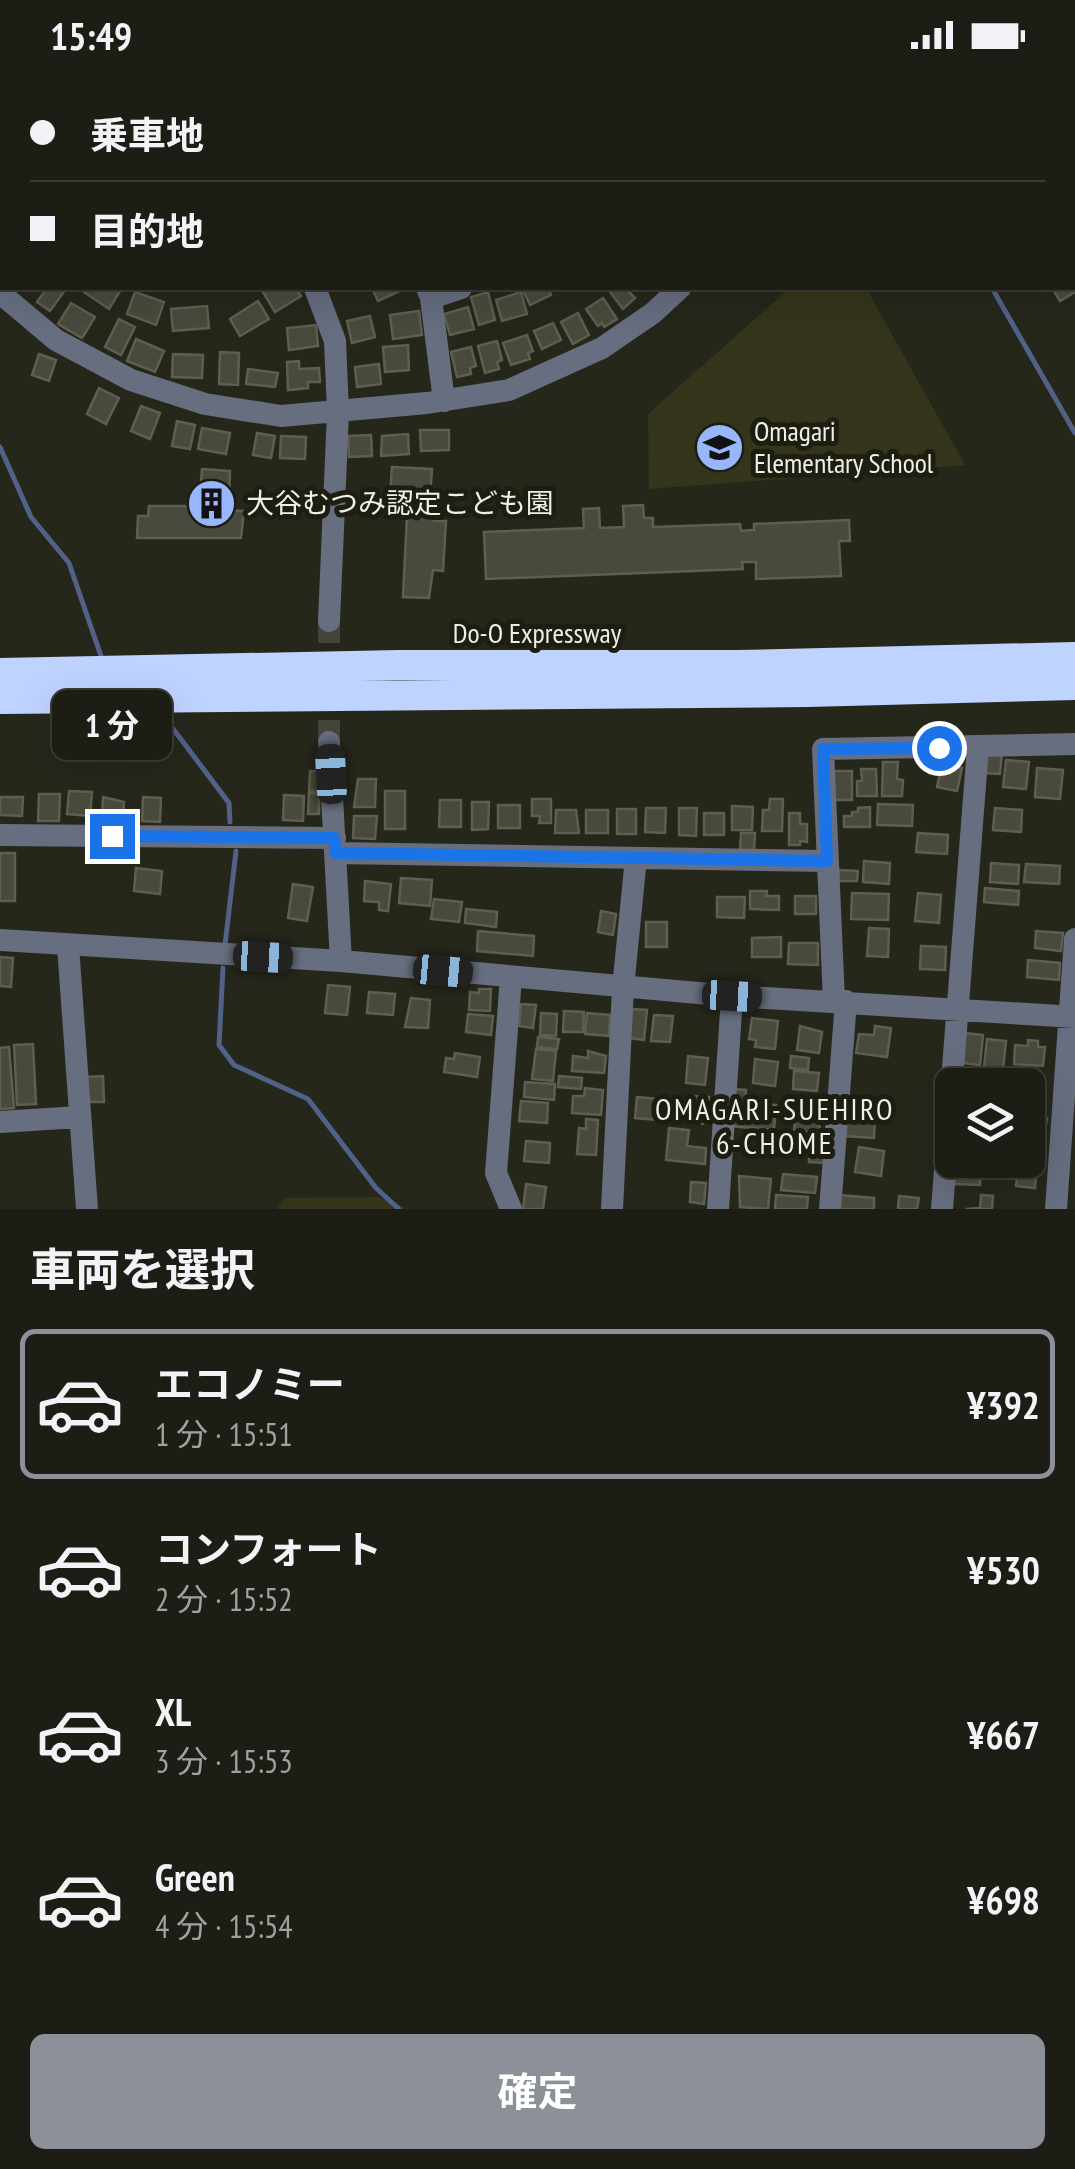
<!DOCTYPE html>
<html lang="ja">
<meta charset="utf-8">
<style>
:root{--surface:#1c1d14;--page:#292a22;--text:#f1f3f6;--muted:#a0a2a0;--line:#3a3b34;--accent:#8c9099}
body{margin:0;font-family:"PT Sans Narrow","Noto Sans JP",sans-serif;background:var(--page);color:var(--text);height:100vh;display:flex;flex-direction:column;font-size:38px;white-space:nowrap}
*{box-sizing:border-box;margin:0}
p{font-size:32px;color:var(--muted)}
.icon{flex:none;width:55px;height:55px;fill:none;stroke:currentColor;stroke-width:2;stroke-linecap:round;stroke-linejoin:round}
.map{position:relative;height:1139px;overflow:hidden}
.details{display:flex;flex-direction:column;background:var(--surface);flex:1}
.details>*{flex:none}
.guide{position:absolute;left:0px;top:0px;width:1075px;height:220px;box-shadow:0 10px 40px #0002,0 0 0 2px var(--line);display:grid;align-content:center;height:220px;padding:0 30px;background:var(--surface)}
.fabs{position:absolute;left:935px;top:998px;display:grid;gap:20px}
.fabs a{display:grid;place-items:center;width:110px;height:110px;border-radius:15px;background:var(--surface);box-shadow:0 10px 40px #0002,0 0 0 2px var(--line);font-size:50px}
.end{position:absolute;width:45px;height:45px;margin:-22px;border:12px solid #1a73e8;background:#fff;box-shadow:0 0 0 5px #fff}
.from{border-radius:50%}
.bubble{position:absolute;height:70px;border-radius:15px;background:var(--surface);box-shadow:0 10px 40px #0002,0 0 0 2px var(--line);font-size:32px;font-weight:700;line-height:70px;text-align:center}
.car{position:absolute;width:30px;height:60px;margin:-30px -15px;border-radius:12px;box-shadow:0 0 8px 2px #0007;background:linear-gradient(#222 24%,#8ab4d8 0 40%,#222 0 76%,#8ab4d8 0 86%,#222 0)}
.guide b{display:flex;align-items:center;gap:35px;height:95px;font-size:38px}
.guide b+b{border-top:2px solid var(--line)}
.guide i{width:25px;height:25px;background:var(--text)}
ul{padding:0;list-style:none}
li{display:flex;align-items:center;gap:30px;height:150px;margin:0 20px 15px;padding:0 10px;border:5px solid transparent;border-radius:15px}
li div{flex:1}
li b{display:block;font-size:38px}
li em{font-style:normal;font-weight:700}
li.on{border-color:var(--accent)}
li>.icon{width:90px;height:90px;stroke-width:1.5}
h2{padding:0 30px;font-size:45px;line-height:120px}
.primary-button{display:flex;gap:20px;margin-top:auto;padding:20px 30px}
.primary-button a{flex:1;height:115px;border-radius:15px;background:var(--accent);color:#fff;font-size:40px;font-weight:700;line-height:115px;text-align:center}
.status{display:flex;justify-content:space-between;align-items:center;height:70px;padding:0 50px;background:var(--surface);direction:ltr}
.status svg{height:28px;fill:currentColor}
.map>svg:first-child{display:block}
.green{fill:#35351b}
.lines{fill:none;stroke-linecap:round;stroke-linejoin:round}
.stream{stroke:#516188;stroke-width:5}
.building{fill:#494a3d;stroke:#5e5e51;stroke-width:2.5}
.minor-tunnel{stroke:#44453a;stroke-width:22;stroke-dasharray:22 11;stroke-linecap:butt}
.minor{stroke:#666e7f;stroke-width:22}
.highway{stroke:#bfd3ff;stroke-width:30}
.route{stroke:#1a73e8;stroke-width:12}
.labels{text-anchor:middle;stroke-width:10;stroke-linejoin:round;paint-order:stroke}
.poi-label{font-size:28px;fill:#eeefe7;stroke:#1d1d12;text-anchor:start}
.street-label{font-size:28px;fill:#eeefe7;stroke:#1d1d12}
.neighbourhood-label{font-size:30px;letter-spacing:2.5px;fill:#eeefe7;stroke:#1d1d12}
</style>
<div class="status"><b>15:49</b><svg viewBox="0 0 49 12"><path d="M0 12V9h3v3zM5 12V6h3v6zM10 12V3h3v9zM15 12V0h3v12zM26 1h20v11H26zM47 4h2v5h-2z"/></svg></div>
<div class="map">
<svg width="1075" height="1139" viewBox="0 0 1075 1139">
<rect width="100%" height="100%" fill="#26271b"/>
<path class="green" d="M 790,218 L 866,218 L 965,395 L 649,419 L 648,344 Z
M 379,1127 L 409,1139 L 277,1139 L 285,1128 Z"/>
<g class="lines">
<path class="stream" d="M 834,0 L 836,2
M 992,218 L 1075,363
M 0,377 L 31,447 L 69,493 L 102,589
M 141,641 L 168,652 L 229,733 L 230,752
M 225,875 L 236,781
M 223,898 L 219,975 L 234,995 L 308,1029 L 376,1118 L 399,1139"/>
</g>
<path class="building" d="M 1075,198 L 1075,222 L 1060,231 L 1052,218 L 1072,218 Z
M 47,218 L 66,219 L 50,241 L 37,232 Z
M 88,218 L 122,218 L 109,239 L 84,222 Z
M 271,218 L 296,218 L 301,226 L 275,242 L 263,222 Z
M 372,218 L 403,218 L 404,219 L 378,231 Z
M 522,218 L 548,218 L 551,225 L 530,235 Z
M 607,218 L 631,218 L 628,221 L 635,228 L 623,239 Z
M 135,222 L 164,232 L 156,255 L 127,244 Z
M 488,222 L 495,250 L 479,255 L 471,227 Z
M 521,222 L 527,244 L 502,251 L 496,230 Z
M 603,228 L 617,249 L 604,257 L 602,253 L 598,256 L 586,239 Z
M 258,231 L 269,249 L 240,266 L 230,249 Z
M 71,233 L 95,247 L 82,268 L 58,254 Z
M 207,236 L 209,258 L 173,261 L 171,239 Z
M 468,237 L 474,259 L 450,265 L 444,244 Z
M 419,241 L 422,265 L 393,269 L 390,245 Z
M 578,243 L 589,265 L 573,274 L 561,252 Z
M 370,246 L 375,267 L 352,273 L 347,251 Z
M 119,249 L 135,257 L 121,285 L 105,277 Z
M 553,253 L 561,270 L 542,279 L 534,261 Z
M 316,255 L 318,276 L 289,280 L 287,258 Z
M 527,265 L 533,281 L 528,283 L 530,289 L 511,295 L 503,273 Z
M 136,269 L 164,281 L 155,302 L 127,291 Z
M 497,271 L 502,290 L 497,292 L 499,299 L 485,303 L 478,276 Z
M 408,275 L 409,300 L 385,302 L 383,277 Z
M 471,277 L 476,296 L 470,298 L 471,304 L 457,307 L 451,282 Z
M 220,282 L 239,283 L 238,315 L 219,314 Z
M 39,284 L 56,290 L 49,311 L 32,305 Z
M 173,284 L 203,285 L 202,308 L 172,307 Z
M 299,291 L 299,299 L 319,298 L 320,312 L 308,312 L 308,318 L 288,320 L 287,292 Z
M 379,294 L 381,314 L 357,317 L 355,297 Z
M 248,299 L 278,303 L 275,317 L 246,314 Z
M 99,318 L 119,328 L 106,354 L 87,344 Z
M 141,336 L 160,343 L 150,369 L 131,361 Z
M 177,351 L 195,355 L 190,379 L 172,376 Z
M 202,358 L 230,363 L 226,384 L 198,379 Z
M 420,360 L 449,360 L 449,380 L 421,381 Z
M 257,363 L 275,366 L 271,388 L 253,385 Z
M 408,364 L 409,384 L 381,386 L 382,366 Z
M 371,365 L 372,386 L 349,387 L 348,366 Z
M 281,366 L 306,367 L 305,389 L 280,388 Z
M 392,397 L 432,399 L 430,426 L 390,424 Z
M 202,399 L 230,401 L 229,430 L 224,430 L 224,440 L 244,441 L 241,468 L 137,468 L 138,446 L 148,446 L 149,436 L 199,436 Z
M 643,435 L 644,448 L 653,448 L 653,457 L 740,454 L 741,461 L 754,460 L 754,454 L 849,450 L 850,471 L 839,471 L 841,506 L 756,509 L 756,492 L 742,492 L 743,499 L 486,509 L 484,462 L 584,458 L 583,439 L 599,438 L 600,458 L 624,457 L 623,436 Z
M 407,445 L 435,446 L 434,451 L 446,451 L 443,501 L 433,500 L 429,528 L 403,527 Z
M 984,682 L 1002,683 L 1000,704 L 982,703 Z
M 1006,690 L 1029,692 L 1026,719 L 1003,717 Z
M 883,692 L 898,692 L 897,709 L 903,710 L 902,726 L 882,726 Z
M 942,694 L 962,698 L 957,721 L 937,717 Z
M 1037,698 L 1063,700 L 1060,729 L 1035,727 Z
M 861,699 L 876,699 L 877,726 L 857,726 L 857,711 L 862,711 Z
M 310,701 L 320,701 L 320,721 L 309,721 Z
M 833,701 L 852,701 L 852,730 L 833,730 Z
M 358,709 L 376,709 L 375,737 L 354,737 Z
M 69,721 L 92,722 L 90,746 L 67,744 Z
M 385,721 L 405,721 L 405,759 L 385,759 Z
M 309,723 L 319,724 L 319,744 L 308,744 Z
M 39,724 L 60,724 L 59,751 L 38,751 Z
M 284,725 L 304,726 L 303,751 L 283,750 Z
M 0,727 L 23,727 L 22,746 L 0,745 Z
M 103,727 L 124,732 L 123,748 L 102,747 Z
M 143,727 L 161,728 L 160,752 L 142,751 Z
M 532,729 L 551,729 L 551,753 L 539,753 L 540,746 L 532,746 Z
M 770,729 L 783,729 L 782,761 L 762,761 L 763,740 L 769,740 Z
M 440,730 L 461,730 L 461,757 L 439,757 Z
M 472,732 L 489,732 L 488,759 L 472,760 Z
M 878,734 L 913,735 L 912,756 L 877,755 Z
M 498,735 L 520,735 L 520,758 L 498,758 Z
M 732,736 L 753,737 L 752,760 L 732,760 Z
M 870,737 L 870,757 L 844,757 L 844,746 L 852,746 L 852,742 L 858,742 L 858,738 Z
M 646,738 L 666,738 L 665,763 L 645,762 Z
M 679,738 L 697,738 L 696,766 L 679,765 Z
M 995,738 L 1022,740 L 1021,762 L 993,760 Z
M 617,739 L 636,739 L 636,764 L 617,764 Z
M 556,740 L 576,740 L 579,763 L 555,763 Z
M 586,740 L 608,740 L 608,763 L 586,763 Z
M 704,743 L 724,743 L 724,765 L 704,765 Z
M 789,743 L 800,743 L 800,754 L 807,754 L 807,772 L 800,771 L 800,775 L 789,775 Z
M 354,746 L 377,746 L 375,769 L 353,768 Z
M 741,763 L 755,763 L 754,782 L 740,782 Z
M 918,763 L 948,765 L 947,784 L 916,782 Z
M 0,783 L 15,783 L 15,831 L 0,831 Z
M 864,791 L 890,793 L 889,814 L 863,812 Z
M 991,793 L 1019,795 L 1018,814 L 990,812 Z
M 1026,794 L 1060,796 L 1059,814 L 1024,812 Z
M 136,798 L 162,801 L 160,824 L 134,821 Z
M 839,800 L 858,801 L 857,811 L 838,811 Z
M 401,808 L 432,810 L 430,836 L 399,833 Z
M 365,811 L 391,814 L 388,841 L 379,840 L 379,832 L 364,831 Z
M 293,814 L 313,817 L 307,851 L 288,848 Z
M 985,818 L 1019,821 L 1018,835 L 984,832 Z
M 750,821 L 767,821 L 766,826 L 779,826 L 779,840 L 750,839 Z
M 852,823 L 889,824 L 888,850 L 851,849 Z
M 918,823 L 941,825 L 939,853 L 915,851 Z
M 795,826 L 816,826 L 816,844 L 795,844 Z
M 717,827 L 745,827 L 744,848 L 717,847 Z
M 434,829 L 462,832 L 459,852 L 431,849 Z
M 466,839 L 497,842 L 496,857 L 465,853 Z
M 601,841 L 616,844 L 613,865 L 598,862 Z
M 646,852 L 667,852 L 667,877 L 646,877 Z
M 869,858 L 889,859 L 888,887 L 867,886 Z
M 478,861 L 534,866 L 533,886 L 477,881 Z
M 1036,861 L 1063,863 L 1061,881 L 1035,878 Z
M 781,867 L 781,887 L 752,887 L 752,868 Z
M 789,873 L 818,873 L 818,895 L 788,894 Z
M 921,876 L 946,877 L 945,900 L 920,899 Z
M 0,887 L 13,888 L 11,917 L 0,916 Z
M 1028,890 L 1060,893 L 1059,910 L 1027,907 Z
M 328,915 L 350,917 L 347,945 L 325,943 Z
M 479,919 L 491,919 L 490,941 L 469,940 L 470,922 L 479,923 Z
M 369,922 L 395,924 L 393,945 L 367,943 Z
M 411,928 L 430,930 L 428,958 L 405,957 Z
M 521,934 L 536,935 L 533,958 L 519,956 Z
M 632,939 L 647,940 L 644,970 L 629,968 Z
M 564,941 L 584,942 L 583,962 L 563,962 Z
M 541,943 L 557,944 L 556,966 L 540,965 Z
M 587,943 L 610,945 L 609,966 L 585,964 Z
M 468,944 L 493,946 L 491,965 L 466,962 Z
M 654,945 L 673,946 L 670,972 L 651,971 Z
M 752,948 L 778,951 L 775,979 L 755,977 L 756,970 L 749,969 Z
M 800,956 L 822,962 L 819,983 L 797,980 Z
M 875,956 L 891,958 L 887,987 L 856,983 L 859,964 L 874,965 Z
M 965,963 L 983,965 L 980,995 L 962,993 Z
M 538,967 L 559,969 L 557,979 L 537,977 Z
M 987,969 L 1006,971 L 1003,999 L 984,997 Z
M 1028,970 L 1038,971 L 1038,977 L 1045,977 L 1043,996 L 1014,994 L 1015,975 L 1028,976 Z
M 33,974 L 36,1034 L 17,1035 L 14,975 Z
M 9,977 L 14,1038 L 0,1039 L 0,978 Z
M 536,979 L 556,981 L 553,1011 L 532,1009 Z
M 588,981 L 606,986 L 604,1003 L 572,1001 L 573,986 L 588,988 Z
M 455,983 L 480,987 L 477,1007 L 444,1002 L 446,988 L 454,989 Z
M 688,986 L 708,988 L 705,1015 L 686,1013 Z
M 791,986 L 809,988 L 808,1000 L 790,998 Z
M 755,989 L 778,992 L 775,1016 L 753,1013 Z
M 794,1001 L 819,1003 L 817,1021 L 793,1019 Z
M 103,1006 L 104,1032 L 85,1032 L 84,1007 Z
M 559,1006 L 582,1008 L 581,1019 L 558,1017 Z
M 525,1012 L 555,1014 L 554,1030 L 524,1027 Z
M 585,1018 L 603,1020 L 601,1045 L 572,1043 L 573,1026 L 584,1026 Z
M 733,1019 L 746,1020 L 744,1040 L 756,1041 L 756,1033 L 776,1035 L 774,1060 L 729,1056 Z
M 692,1026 L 709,1027 L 707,1054 L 690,1053 Z
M 637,1027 L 659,1029 L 657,1050 L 635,1048 Z
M 521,1031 L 548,1033 L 547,1053 L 519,1051 Z
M 796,1041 L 818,1042 L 820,1063 L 794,1061 Z
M 845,1045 L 875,1046 L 874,1068 L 844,1066 Z
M 1028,1046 L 1047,1048 L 1045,1061 L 1028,1059 Z
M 586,1049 L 598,1050 L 596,1085 L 577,1084 L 579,1058 L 586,1059 Z
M 669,1058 L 689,1060 L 687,1076 L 706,1078 L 705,1094 L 666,1090 Z
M 810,1069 L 826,1070 L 825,1093 L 809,1092 Z
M 526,1071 L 550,1073 L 549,1093 L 524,1091 Z
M 859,1077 L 884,1081 L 881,1106 L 855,1102 Z
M 1019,1090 L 1037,1092 L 1035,1118 L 1016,1116 Z
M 955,1098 L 981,1099 L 980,1115 L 954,1114 Z
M 783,1104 L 817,1107 L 815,1123 L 781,1120 Z
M 739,1106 L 771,1109 L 768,1139 L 740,1137 Z
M 691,1112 L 706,1113 L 704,1134 L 690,1132 Z
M 526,1114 L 546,1117 L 543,1139 L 523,1139 Z
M 776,1125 L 808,1127 L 807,1139 L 775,1139 Z
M 839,1125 L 874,1128 L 874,1139 L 838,1139 Z
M 981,1125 L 993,1126 L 992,1139 L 965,1139 L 980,1138 Z
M 899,1126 L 919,1128 L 917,1139 L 898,1139 Z"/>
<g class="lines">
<path class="minor-tunnel" d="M 329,672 L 329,551"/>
<path class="minor" d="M 84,0 L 85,2
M 234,0 L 237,2
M 750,0 L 750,2
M 976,0 L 977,2
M 256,2 L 258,0
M 415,2 L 418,0
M 599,2 L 603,0
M 1072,36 L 1075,36
M 0,60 L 2,62
M 1072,157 L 1075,161
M 315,218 L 335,271 L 338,342 L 329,551
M 427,218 L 431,228 L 444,331
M 0,223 L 56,270 L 131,310 L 205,334 L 281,346 L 427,333 L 509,320 L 602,278 L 653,243 L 680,218
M 431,228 L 461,218
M 329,672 L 341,891
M 0,765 L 335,768
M 335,783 L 827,791
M 0,870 L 341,891 L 732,926 L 1075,947
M 68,876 L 87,1139
M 511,907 L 496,1103 L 511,1139
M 834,931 L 823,679 L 1075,674
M 0,1052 L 78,1047
M 612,1139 L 623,918 L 636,788
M 718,1139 L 732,926
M 830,1139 L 846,931
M 942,1139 L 978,677
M 1056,1139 L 1075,869"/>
<path class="highway" d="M 0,603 L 399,595 L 738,595 L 1075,587
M 0,629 L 808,622 L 1075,615"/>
</g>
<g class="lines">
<path class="route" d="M 112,766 L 334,768 L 336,783 L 827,791 L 823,679 L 939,678"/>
</g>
<defs>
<symbol id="school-disc" viewBox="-11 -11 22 22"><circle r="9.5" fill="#97b6fd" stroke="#1d1d12"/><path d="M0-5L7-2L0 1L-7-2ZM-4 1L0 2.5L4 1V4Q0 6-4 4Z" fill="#111"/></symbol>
<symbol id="building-disc" viewBox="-11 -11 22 22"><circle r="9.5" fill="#97b6fd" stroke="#1d1d12"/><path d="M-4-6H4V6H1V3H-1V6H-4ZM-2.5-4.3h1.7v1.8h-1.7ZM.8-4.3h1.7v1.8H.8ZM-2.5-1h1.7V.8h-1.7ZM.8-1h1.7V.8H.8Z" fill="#111"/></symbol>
</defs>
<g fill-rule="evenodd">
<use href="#school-disc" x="692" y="350" width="55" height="55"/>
<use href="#building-disc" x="184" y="406" width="55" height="55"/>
</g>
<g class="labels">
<g class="poi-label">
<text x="754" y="371">Omagari<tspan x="754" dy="32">Elementary School</tspan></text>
<text x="246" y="443">大谷むつみ認定こども園</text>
</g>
<g class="street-label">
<text x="537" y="573">Do-O Expressway</text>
</g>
<g class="neighbourhood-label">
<text x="775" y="1050">OMAGARI-SUEHIRO<tspan x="775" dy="34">6-CHOME</tspan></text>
</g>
</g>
</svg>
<div class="fabs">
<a><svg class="icon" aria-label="layers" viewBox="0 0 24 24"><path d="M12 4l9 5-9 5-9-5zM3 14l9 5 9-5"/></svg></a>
</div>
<i class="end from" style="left:939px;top:678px"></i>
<i class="end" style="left:112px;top:766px"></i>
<div class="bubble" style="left:52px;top:620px;width:120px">1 分</div>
<i class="car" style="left:331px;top:704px;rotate:357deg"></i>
<i class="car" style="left:263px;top:887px;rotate:93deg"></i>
<i class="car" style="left:443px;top:901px;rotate:95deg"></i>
<i class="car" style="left:732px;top:926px;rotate:93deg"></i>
<div class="guide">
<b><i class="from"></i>乗車地</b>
<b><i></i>目的地</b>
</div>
</div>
<section class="details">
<h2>車両を選択</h2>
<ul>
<li class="on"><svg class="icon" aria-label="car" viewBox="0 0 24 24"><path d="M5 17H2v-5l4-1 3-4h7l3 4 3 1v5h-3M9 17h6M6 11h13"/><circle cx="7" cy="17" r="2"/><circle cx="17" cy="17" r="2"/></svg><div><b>エコノミー</b><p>1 分 · 15:51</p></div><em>¥392</em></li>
<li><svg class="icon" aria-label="car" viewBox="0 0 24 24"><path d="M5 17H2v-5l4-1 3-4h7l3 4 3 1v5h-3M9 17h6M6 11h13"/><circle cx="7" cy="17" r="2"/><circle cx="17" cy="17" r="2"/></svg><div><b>コンフォート</b><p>2 分 · 15:52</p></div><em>¥530</em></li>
<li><svg class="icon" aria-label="car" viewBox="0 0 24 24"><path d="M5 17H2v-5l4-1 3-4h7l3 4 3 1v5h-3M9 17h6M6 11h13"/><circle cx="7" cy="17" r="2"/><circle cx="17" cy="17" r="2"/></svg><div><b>XL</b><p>3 分 · 15:53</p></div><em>¥667</em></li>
<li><svg class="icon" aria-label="car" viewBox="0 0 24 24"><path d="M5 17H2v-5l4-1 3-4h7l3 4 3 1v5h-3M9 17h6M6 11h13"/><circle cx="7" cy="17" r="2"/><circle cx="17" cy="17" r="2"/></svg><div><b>Green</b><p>4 分 · 15:54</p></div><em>¥698</em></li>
</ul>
<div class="primary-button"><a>確定</a></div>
</section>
